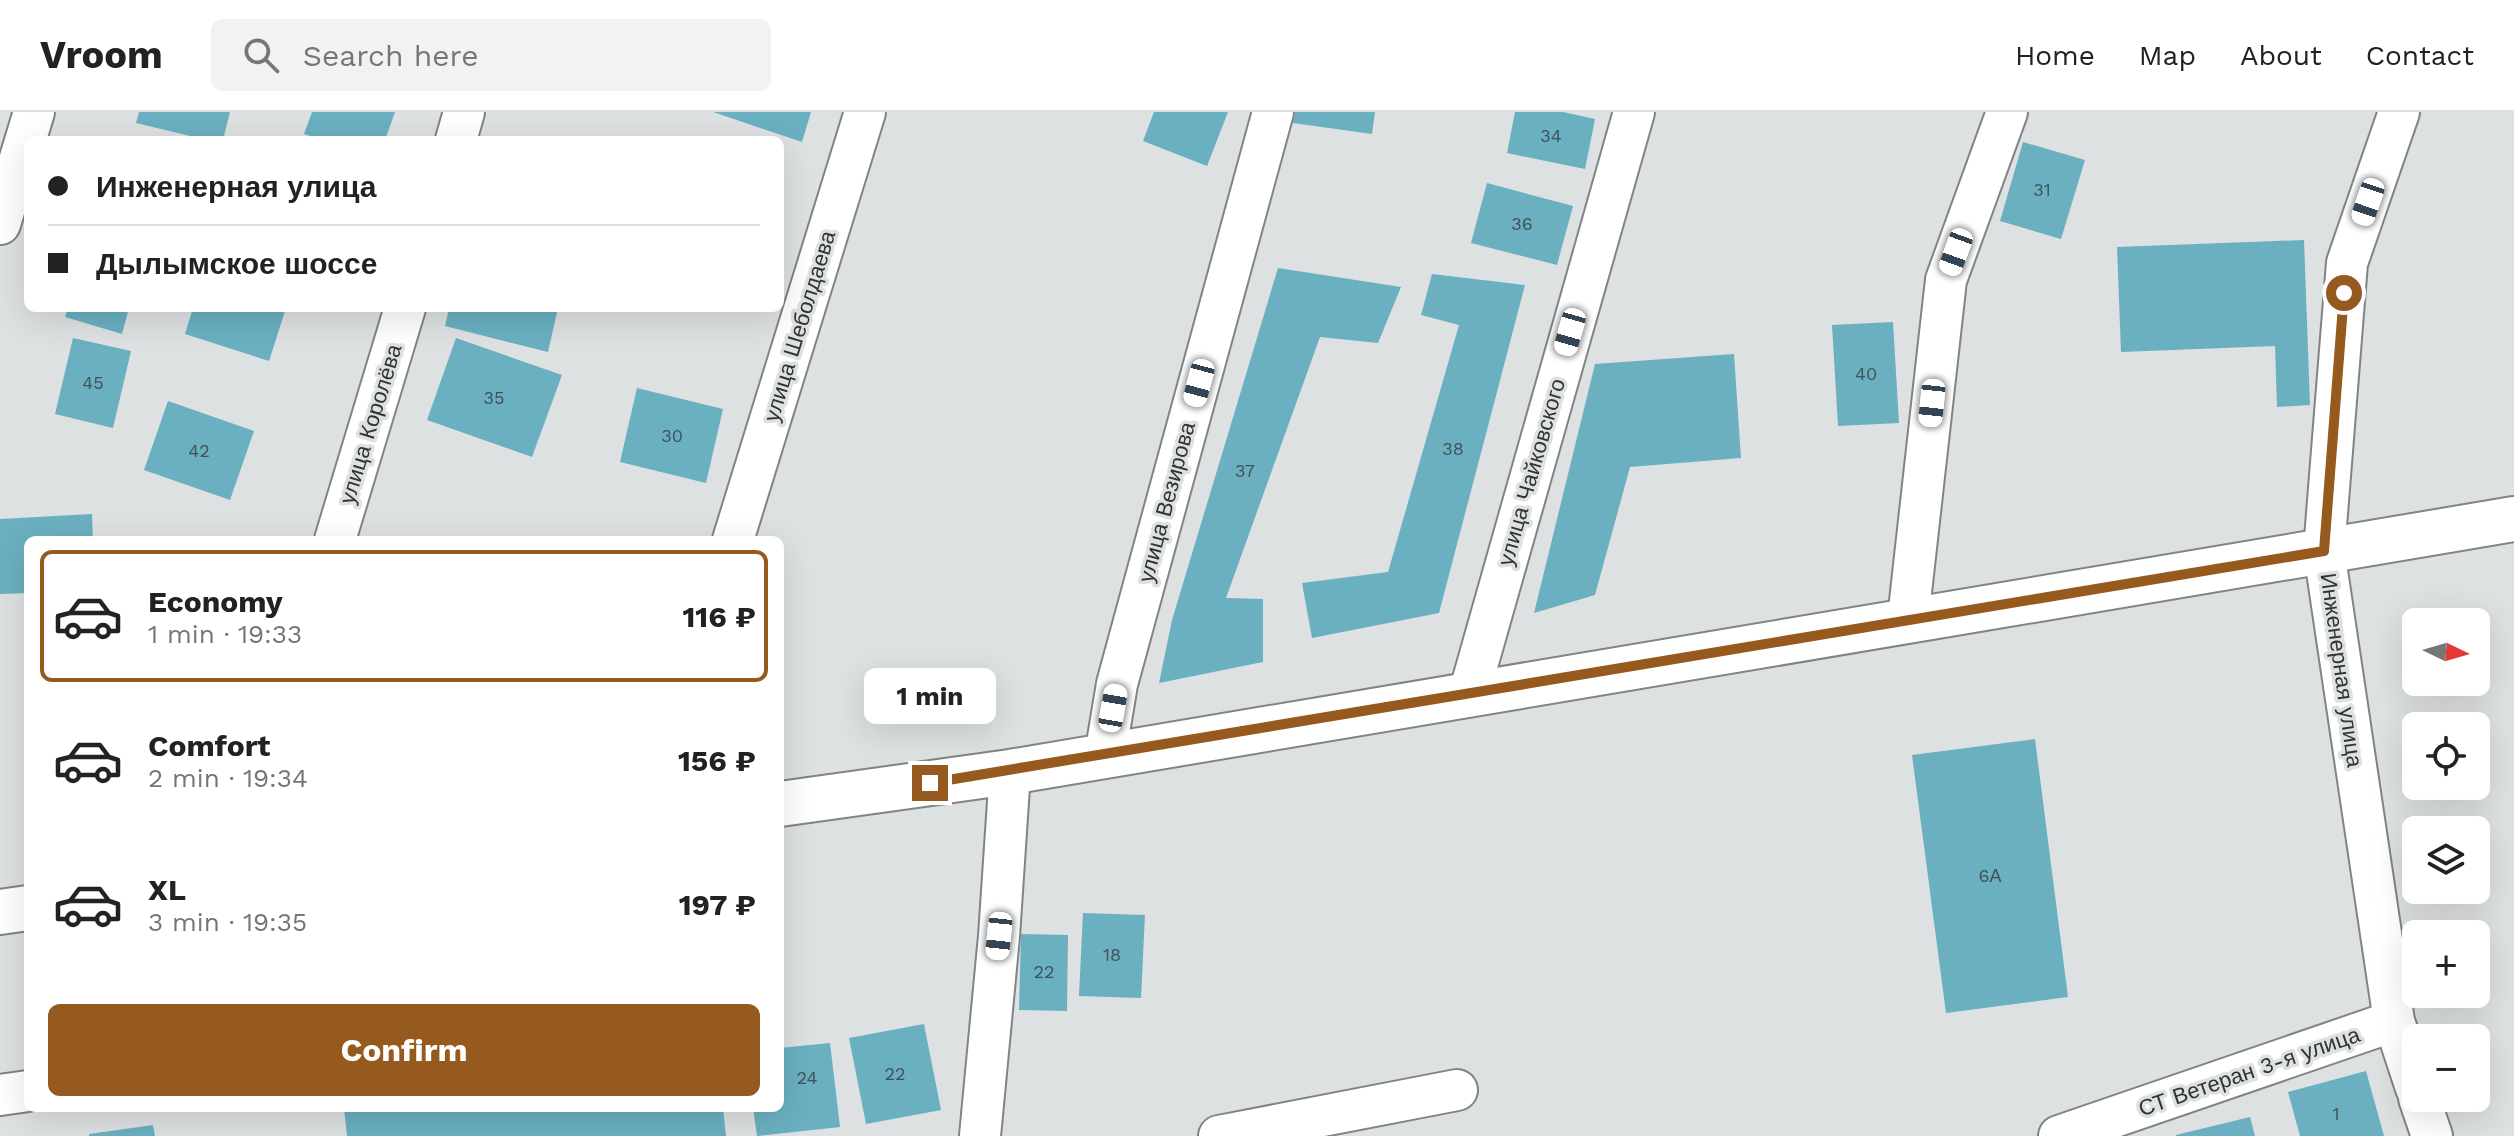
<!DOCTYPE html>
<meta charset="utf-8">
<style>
:root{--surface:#fff;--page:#f2f2f2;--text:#222;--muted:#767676;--line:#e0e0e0;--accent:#96591e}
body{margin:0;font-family:"Work Sans",sans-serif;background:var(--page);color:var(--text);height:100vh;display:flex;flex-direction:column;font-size:30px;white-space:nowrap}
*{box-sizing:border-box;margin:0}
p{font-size:26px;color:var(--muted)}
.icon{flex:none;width:44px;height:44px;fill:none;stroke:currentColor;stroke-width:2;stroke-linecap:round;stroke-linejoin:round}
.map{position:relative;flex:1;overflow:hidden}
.drawer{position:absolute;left:24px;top:424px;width:760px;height:576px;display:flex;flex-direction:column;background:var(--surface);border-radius:12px;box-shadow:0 8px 32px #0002}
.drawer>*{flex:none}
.hud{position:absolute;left:24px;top:24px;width:760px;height:176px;border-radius:12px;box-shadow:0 8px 32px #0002;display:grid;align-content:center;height:176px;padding:0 24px;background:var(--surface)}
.needle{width:52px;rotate:95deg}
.buttons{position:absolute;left:2402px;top:496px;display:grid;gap:16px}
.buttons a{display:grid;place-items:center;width:88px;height:88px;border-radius:12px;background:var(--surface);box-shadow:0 8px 32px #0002;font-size:40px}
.end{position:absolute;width:36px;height:36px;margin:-18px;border:10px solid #96591e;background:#fff;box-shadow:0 0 0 4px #fff}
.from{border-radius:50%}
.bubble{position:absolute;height:56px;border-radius:12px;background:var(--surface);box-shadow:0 8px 32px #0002;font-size:26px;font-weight:700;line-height:56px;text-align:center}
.car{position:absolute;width:24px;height:48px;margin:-24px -12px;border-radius:10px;box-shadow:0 0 6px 2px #0007;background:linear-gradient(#fff 24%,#345 0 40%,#fff 0 76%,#345 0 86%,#fff 0)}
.hud b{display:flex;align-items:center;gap:28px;height:76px;font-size:30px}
.hud b+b{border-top:2px solid var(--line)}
.hud i{width:20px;height:20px;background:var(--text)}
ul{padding:14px 0 0;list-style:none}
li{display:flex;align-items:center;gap:24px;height:132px;margin:0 16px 12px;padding:0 8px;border:4px solid transparent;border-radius:12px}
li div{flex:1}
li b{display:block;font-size:30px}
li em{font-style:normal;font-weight:700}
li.current{border-color:var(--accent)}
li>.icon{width:72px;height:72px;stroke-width:1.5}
.button{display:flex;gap:16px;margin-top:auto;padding:16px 24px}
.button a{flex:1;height:92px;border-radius:12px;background:var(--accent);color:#fff;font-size:32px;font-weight:700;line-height:92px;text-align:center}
header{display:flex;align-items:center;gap:48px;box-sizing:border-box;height:112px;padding:0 40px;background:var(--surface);border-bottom:2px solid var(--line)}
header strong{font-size:38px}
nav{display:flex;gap:44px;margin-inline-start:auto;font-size:28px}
.search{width:560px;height:72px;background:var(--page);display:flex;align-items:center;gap:20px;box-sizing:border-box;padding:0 28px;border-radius:12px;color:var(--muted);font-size:30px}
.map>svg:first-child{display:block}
.building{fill:#6ab0c1}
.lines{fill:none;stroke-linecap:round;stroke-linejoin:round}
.minor-casing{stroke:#818485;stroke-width:44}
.major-casing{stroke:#818485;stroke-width:48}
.minor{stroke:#fff;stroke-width:40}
.major{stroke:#fff;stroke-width:44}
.route{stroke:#96591e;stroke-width:10}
.labels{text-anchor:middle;stroke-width:7;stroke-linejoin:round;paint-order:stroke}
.number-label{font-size:18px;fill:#405256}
.street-label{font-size:22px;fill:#323333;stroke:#dde1e2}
</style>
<header>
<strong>Vroom</strong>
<div class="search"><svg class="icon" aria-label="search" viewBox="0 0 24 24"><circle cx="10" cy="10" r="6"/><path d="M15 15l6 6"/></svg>Search here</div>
<nav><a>Home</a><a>Map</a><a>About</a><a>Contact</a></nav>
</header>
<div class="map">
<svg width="2514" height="1024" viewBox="0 0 2514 1024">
<rect width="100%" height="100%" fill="#dde1e2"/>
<path class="building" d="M 139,0 L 230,0 L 223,28 L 207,28 L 136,11 Z
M 312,0 L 395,0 L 385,28 L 323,28 L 304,22 Z
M 713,0 L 811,0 L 802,30 Z
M 1154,0 L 1228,0 L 1207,54 L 1143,29 Z
M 1295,0 L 1375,0 L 1372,22 L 1293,11 Z
M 1515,0 L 1563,0 L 1595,7 L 1585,57 L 1507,41 Z
M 2023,30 L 2085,48 L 2061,127 L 2000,109 Z
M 1487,71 L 1573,94 L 1557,153 L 1471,131 Z
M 2304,128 L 2310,293 L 2277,295 L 2275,234 L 2121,240 L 2117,135 Z
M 1278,156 L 1401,175 L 1378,231 L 1320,225 L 1226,486 L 1263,487 L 1263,550 L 1159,571 L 1172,508 Z
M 1432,162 L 1525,173 L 1439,501 L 1312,526 L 1302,471 L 1388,460 L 1459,213 L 1421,203 Z
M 68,196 L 129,196 L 122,222 L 65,205 Z
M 193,196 L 286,196 L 269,249 L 185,222 Z
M 449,196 L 558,196 L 548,240 L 445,214 Z
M 1893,210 L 1899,311 L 1838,314 L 1832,213 Z
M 73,226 L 131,239 L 113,316 L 55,302 Z
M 456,226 L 562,263 L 532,345 L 427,308 Z
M 1734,242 L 1741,346 L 1630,355 L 1595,483 L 1534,501 L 1595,252 Z
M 637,276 L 723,297 L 706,371 L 620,350 Z
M 168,289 L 254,319 L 230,388 L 144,358 Z
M 92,402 L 93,428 L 28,428 L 28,481 L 0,482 L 0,407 Z
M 2035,627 L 2068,885 L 1946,901 L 1912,643 Z
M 1083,801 L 1145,803 L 1141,886 L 1079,884 Z
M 1021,822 L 1068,823 L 1067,899 L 1019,898 Z
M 924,912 L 941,998 L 866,1012 L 849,926 Z
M 830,931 L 840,1015 L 757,1024 L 753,996 L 780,996 L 780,936 Z
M 2366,959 L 2384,1024 L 2300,1024 L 2288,980 Z
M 344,996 L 723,996 L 726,1024 L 347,1024 Z
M 2250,1005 L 2255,1024 L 2176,1024 L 2176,1023 Z
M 153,1013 L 155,1024 L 89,1024 L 89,1022 Z"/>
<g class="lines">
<defs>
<path id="minor" d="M 2399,0 L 2347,151 L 2324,439 L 2394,909 L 2416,976
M 456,28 L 464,0
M 0,112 L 34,0
M 335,428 L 405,196
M 733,428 L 865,0
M 1908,507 L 1946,168 L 2007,0
M 1469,582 L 1634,0
M 1105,644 L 1117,572 L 1273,0
M 0,983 L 28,979
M 2419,986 L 2432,1024
M 980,1024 L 999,824 L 1010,660
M 1219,1024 L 1457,978
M 2059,1024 L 2394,909"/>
<path id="major" d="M 780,692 L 1010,660 L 2514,407
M 0,800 L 28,796"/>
</defs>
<use href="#minor" class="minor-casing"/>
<use href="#major" class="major-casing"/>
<use href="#minor" class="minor"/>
<use href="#major" class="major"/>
</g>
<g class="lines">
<path class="route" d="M 930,671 L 2324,439 L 2344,181"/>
</g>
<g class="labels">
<g class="number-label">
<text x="1551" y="30">34</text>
<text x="2042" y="84">31</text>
<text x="1522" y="118">36</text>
<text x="1866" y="268">40</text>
<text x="93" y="277">45</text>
<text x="494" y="292">35</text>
<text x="672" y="330">30</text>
<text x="1453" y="343">38</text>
<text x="199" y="345">42</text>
<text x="1245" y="365">37</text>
<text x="1990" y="770">6А</text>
<text x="1112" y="849">18</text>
<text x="1044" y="866">22</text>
<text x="895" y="968">22</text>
<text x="807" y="972">24</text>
<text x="2336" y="1008">1</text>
</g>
<g class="street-label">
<text transform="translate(799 214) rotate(-73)" y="8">улица Шеболдаева</text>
<text transform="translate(370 312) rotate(-73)" y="8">улица Королёва</text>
<text transform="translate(1531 360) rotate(-74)" y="8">улица Чайковского</text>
<text transform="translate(1166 390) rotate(-75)" y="8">улица Везирова</text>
<text transform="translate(2342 558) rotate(82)" y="8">Инженерная улица</text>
<text transform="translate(2249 959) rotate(-19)" y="8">СТ Ветеран 3-я улица</text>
</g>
</g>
</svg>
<div class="buttons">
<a><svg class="needle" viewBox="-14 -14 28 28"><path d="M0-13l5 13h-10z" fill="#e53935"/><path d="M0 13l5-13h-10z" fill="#767676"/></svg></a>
<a><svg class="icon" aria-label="locate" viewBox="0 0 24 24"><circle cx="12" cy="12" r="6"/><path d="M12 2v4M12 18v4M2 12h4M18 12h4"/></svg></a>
<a><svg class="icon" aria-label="layers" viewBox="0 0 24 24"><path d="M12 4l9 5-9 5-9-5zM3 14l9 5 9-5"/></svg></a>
<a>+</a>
<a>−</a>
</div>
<i class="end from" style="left:2344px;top:181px"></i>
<i class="end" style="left:930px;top:671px"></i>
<div class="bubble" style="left:864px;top:556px;width:132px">1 min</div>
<i class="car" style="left:2368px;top:90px;rotate:199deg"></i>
<i class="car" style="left:1956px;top:140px;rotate:200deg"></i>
<i class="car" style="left:1570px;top:220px;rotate:196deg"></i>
<i class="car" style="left:1199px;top:271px;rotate:195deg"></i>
<i class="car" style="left:1932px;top:291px;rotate:186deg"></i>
<i class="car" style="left:1113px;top:596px;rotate:10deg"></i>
<i class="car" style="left:999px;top:824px;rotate:186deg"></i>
<div class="hud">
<b><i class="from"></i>Инженерная улица</b>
<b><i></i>Дылымское шоссе</b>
</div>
<section class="drawer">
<ul>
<li class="current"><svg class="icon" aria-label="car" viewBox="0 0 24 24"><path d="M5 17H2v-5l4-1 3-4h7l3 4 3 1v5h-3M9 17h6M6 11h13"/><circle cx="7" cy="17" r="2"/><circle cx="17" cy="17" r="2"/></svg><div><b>Economy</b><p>1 min · 19:33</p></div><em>116 ₽</em></li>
<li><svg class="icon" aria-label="car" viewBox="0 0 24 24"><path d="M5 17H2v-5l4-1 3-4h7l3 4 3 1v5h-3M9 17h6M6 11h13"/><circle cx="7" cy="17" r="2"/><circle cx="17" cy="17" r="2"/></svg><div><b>Comfort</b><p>2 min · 19:34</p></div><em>156 ₽</em></li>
<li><svg class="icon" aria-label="car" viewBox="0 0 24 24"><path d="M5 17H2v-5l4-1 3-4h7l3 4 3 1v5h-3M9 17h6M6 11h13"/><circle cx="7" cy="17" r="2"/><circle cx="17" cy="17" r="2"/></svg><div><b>XL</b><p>3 min · 19:35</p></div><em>197 ₽</em></li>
</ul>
<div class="button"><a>Confirm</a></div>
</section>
</div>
